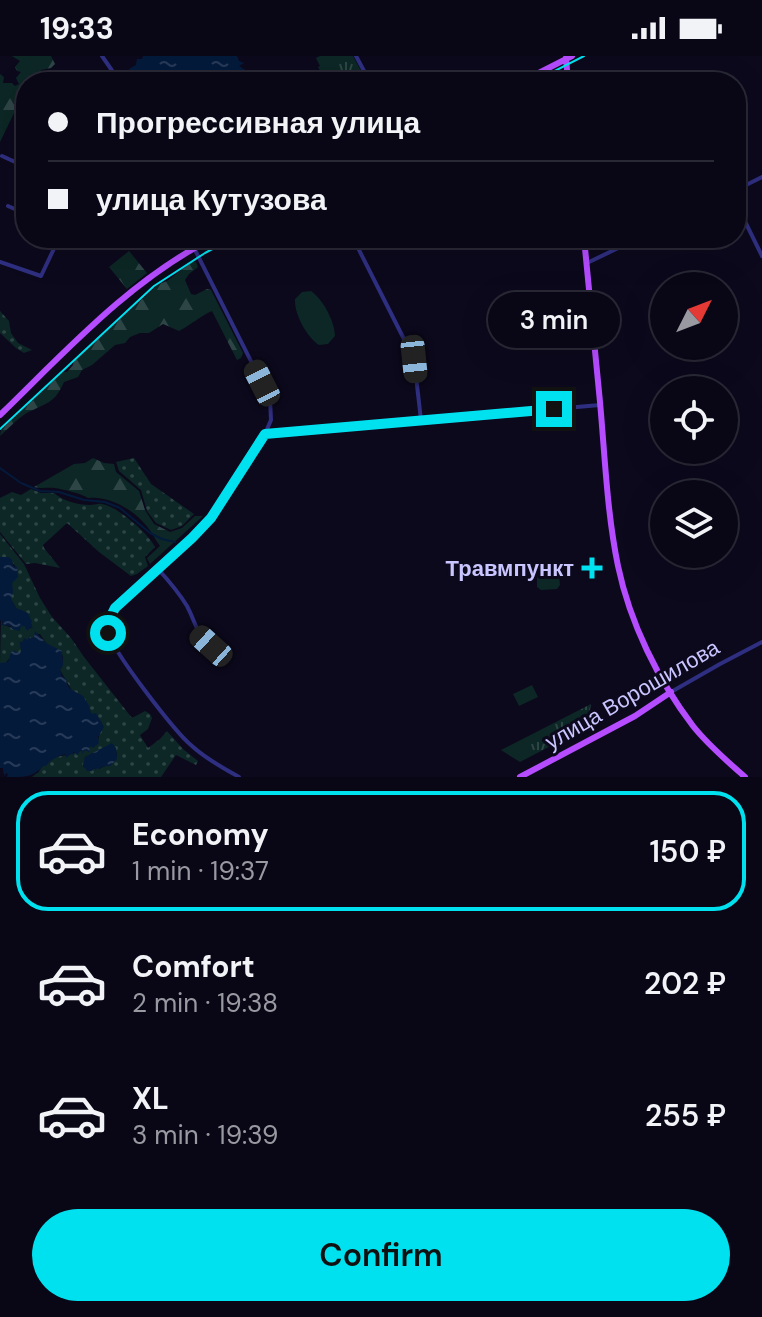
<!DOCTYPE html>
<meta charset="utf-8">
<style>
:root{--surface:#090716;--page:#12101f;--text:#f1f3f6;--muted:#9999a1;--line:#292835;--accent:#00e1f0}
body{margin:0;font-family:"DM Sans",sans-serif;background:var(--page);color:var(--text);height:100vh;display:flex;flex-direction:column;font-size:30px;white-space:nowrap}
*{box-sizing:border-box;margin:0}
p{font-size:26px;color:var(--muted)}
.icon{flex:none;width:44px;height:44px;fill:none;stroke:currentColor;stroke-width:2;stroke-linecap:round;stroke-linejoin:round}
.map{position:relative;height:721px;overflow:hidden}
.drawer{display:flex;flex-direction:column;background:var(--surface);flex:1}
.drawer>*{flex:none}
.hud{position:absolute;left:16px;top:16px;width:730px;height:176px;border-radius:32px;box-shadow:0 8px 32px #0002,0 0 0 2px var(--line);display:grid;align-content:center;height:176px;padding:0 32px;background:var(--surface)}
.needle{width:52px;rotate:48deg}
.fabs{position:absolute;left:650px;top:216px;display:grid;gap:16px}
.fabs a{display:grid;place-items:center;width:88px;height:88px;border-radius:50%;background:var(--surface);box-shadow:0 8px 32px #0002,0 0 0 2px var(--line);font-size:40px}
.end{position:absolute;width:36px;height:36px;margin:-18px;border:10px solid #00e1f0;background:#111;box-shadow:0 0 0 4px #111}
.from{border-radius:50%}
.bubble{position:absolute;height:56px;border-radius:28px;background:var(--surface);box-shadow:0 8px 32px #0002,0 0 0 2px var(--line);font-size:26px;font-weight:600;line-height:56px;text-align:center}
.car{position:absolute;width:24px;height:48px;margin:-24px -12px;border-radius:10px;box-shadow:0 0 6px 2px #0007;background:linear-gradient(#222 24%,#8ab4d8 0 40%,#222 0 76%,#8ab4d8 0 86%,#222 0)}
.hud b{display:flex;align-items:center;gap:28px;height:76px;font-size:30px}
.hud b+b{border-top:2px solid var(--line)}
.hud i{width:20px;height:20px;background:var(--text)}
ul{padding:14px 0 0;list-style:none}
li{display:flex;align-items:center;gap:24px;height:120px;margin:0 16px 12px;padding:0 16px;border:4px solid transparent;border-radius:32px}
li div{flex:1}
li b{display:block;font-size:30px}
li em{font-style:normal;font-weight:600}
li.current{border-color:var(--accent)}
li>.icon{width:72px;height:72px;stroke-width:1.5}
.primary-button{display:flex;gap:16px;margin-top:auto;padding:16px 32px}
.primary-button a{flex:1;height:92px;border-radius:48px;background:var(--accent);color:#111;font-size:32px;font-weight:600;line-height:92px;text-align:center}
.status{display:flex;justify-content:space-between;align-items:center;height:56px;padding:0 40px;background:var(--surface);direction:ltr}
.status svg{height:22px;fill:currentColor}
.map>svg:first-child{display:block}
.grass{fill:url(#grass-dots);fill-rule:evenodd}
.forest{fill:url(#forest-firs)}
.park{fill:url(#park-tufts)}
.garden{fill:#0c2725}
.water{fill:url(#water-ripples)}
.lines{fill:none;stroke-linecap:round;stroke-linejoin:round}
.stream{stroke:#041a3b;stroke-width:2}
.minor{stroke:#2f2f81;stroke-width:4}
.major{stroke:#b54cff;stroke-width:6}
.tram{stroke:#00e1f0;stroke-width:2}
.route{stroke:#00e1f0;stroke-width:10}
.poi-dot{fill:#00e1f0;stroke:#0c091d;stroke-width:3}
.labels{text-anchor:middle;stroke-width:6;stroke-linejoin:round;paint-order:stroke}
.poi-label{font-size:22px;font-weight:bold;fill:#c9c5ff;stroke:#0c091d;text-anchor:end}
.street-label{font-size:22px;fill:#c9c5ff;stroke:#0c091d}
</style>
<div class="status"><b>19:33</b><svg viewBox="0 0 49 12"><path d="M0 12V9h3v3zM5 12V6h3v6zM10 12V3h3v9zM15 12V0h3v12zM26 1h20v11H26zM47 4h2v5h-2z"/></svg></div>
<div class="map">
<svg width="762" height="721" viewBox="0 0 762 721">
<defs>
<pattern id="grass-dots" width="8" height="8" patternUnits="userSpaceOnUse" patternTransform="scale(2)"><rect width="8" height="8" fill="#0c2725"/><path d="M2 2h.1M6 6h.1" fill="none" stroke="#2e4546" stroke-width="1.8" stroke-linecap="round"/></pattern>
<pattern id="forest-firs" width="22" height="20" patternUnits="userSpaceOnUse" patternTransform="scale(2)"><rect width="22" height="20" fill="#0c2725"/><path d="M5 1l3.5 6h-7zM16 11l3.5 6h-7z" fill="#2e4546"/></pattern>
<pattern id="park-tufts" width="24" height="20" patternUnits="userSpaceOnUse" patternTransform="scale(2)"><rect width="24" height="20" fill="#0c2725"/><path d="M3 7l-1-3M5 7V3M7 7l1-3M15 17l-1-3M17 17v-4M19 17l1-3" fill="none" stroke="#2e4546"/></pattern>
<pattern id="water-ripples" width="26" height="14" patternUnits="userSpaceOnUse" patternTransform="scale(2)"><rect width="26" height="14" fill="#041a3b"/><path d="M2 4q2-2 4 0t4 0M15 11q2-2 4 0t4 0" fill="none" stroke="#273a58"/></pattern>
</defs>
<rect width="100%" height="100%" fill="#0c091d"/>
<path class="grass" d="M 0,255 L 9,265 L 11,277 L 18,287 L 32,294 L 24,297 L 16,292 L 0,277 Z
M 134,402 L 151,428 L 194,458 L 182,470 L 171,474 L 156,467 L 147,455 L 141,434 L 119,415 L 116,406 Z
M 31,433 L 41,437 L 54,437 C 63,445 78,449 90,449 C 94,449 98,447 102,448 C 117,450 149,478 155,491 L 145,501 L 148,510 L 137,518 L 131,520 L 99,496 L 67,467 L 43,489 L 44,492 L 60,512 L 35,507 L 26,508 L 0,476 L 0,442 L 12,436 L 21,439 Z
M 0,478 L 24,508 L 40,542 L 52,561 L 71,582 L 84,601 L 132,662 L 145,655 L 150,658 L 152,662 L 148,673 L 140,679 L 148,692 L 160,683 L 167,675 L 183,693 L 198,705 L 196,709 L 176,699 L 161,721 L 32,721 L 37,717 L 38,717 C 46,703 53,701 67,699 C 74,698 80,694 88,694 L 90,690 L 97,689 L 102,667 L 92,658 L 84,644 L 74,638 L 60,614 L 62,611 L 63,600 L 46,587 L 40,578 L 35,578 L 34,581 L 20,587 L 22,595 L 20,597 L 11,600 L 5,608 L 0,607 L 1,563 L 3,569 C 7,570 16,573 19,574 L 21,568 L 24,569 L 28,574 L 32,571 L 28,558 L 16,552 L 11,543 L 12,527 L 17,519 L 16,511 L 8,501 L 0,501 ZM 112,688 C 125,705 109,708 99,713 L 96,710 L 91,715 L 86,713 L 83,710 L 85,701 Z"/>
<path class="forest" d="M 12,0 L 51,0 L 55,8 L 51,12 L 41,14 L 41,20 L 39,22 L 40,26 L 26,26 L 26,62 L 14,57 L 0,86 L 0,18 L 4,21 L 3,27 L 12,27 L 15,30 L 19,28 L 16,22 L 21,16 L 17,15 L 15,11 L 20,5 Z
M 129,195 L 147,217 L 127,233 L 109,211 Z
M 192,206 L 196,206 L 198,211 L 189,218 L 185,224 L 191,238 L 195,239 L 207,233 L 211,234 L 243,297 L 241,302 L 237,304 L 212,255 C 200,260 191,269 179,275 L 163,268 L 149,277 L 140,277 L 130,281 L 125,287 L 115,289 L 92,309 L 82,314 L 78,321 L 64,326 C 54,349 45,347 25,358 C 16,364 8,373 0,380 L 1,374 L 63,316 L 67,316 L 73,309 L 74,305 L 159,228 L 167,225 Z
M 93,402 L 104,407 L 114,408 L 116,416 L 139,435 L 145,454 L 154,468 L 170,476 L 182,472 L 195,460 L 203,460 L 150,508 L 147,502 L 160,490 C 156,485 153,478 149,473 C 136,455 110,439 88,442 C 83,438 62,433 55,432 C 47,431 42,433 34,431 L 74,408 L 85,407 Z"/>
<path class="park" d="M 320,0 L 353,0 L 367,26 L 326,26 L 318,11 L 320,10 L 316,2 Z
M 591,648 L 587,671 L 520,706 L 501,694 Z"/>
<path class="garden" d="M 311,235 C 323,243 335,266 335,280 L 328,288 L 319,289 C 307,281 294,258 295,243 L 302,236 Z
M 556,515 L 559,519 L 560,529 L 557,533 L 541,534 L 537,531 L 537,518 Z
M 532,629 L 538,641 L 519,650 L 513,638 Z"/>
<path class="water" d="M 143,0 L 237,0 L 239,5 L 244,7 L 239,10 L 245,14 L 242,21 L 237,23 L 235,22 L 233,25 L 230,24 L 229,26 L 130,26 L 131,22 L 134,21 L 129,13 L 136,9 L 137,3 L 142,3 Z
M 0,501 L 9,501 L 12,504 L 13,510 L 17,511 L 18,521 L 12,527 L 13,536 L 11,543 L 16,552 L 28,557 L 32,566 L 31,567 L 33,573 L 31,571 L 27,575 L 24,569 L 23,571 L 21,569 L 20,575 L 12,573 L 11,570 L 1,569 L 3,566 L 0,564 Z
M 35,575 L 46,587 L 62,595 L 63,609 L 60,614 L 62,620 L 66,623 C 67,635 76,635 83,640 L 90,651 L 89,653 L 92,658 L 96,657 L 104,671 L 98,681 L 99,687 L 93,692 L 90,690 L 89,696 L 85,694 L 82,698 L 82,694 L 80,695 L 77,700 L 76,697 L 73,696 L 73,699 L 71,698 L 66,702 L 65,698 C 56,701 52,703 46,710 L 43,710 C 33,721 26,721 7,721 L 8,718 L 6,717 L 5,720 L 3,716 L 5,714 L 3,715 L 3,712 L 0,712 L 0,607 L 8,606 L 11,596 L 14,595 L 20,597 L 22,592 L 19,591 L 21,590 L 19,585 L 22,587 L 24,582 L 28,584 L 29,580 L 31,581 L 30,583 L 34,581 Z
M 112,687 L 116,692 L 117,703 L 110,710 L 105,710 L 98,713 L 98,711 L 96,714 L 93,712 L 92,715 L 87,715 L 83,709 L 85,701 Z"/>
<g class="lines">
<path class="stream" d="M 0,412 L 21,427 L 40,435 L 59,436 L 84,444 L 105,446 L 120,452 L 150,477 L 162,483 L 175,486"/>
<path class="minor" d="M 102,0 L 120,26
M 356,0 L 370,26
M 22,64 L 26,65
M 2,100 L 26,111
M 15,105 L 26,82
M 736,134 L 762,121
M 736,147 L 762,200
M 8,150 L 26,158
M 189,182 L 270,343 L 271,364 L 265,378 L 216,455 L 204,471 L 115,552 C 111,559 106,567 108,575 C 111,594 176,677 192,690 C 206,703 223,712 239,721
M 353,182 L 414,303 L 421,364
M 0,206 L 41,220 L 59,182
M 587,207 L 639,182
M 265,378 L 600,349
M 158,513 C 169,525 179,537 187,550 C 197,569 194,574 211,590 L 221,589
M 671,636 L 720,608 L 762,586"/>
<path class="major" d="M 566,2 L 568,26
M 521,26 L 572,0
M 584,182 C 589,237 595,291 600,346 C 605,401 607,457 618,510 C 630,567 658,624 693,670 C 708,689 727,705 745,721
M 0,359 C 66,295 130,224 213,182
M 520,721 L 635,660 L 671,636"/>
<path class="tram" d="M 533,26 L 584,0
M 0,373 L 154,230 L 205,197 L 233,182"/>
</g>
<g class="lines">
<path class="route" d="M 108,577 L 108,566 L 115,552 L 192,482 L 211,462 L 265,378 L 554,353"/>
</g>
<path class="poi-dot" d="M588 500h8v8h8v8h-8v8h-8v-8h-8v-8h8z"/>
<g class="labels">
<g class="poi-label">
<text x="574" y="520">Травмпункт</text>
</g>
<g class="street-label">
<text transform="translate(632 638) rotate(-30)" y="8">улица Ворошилова</text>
</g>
</g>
</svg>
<div class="fabs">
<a><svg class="needle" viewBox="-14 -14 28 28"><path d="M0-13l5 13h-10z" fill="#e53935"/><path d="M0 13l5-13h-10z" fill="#9999a1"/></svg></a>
<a><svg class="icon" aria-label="locate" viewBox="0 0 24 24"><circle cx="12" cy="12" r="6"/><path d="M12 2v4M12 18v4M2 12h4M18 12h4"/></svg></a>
<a><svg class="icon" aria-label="layers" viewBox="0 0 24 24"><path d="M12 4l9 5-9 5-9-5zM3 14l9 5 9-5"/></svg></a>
</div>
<i class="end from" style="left:108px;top:577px"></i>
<i class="end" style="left:554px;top:353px"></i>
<div class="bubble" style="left:488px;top:236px;width:132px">3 min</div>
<i class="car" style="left:414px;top:303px;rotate:174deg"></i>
<i class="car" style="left:262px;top:327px;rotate:333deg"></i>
<i class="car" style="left:211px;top:590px;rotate:312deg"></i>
<div class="hud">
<b><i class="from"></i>Прогрессивная улица</b>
<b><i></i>улица Кутузова</b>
</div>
</div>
<section class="drawer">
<ul>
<li class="current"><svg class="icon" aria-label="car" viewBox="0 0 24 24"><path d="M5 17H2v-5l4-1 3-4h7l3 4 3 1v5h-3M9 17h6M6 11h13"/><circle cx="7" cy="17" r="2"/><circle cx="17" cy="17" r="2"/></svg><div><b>Economy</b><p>1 min · 19:37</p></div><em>150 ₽</em></li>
<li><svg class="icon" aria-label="car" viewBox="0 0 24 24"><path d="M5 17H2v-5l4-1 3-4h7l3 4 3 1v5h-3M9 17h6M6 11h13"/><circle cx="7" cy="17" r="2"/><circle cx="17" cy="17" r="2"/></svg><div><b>Comfort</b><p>2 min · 19:38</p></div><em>202 ₽</em></li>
<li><svg class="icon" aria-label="car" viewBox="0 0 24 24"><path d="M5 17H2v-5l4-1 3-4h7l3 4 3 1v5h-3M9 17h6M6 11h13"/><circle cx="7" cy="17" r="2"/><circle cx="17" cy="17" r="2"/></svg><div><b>XL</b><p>3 min · 19:39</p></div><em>255 ₽</em></li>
</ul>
<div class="primary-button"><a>Confirm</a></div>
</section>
